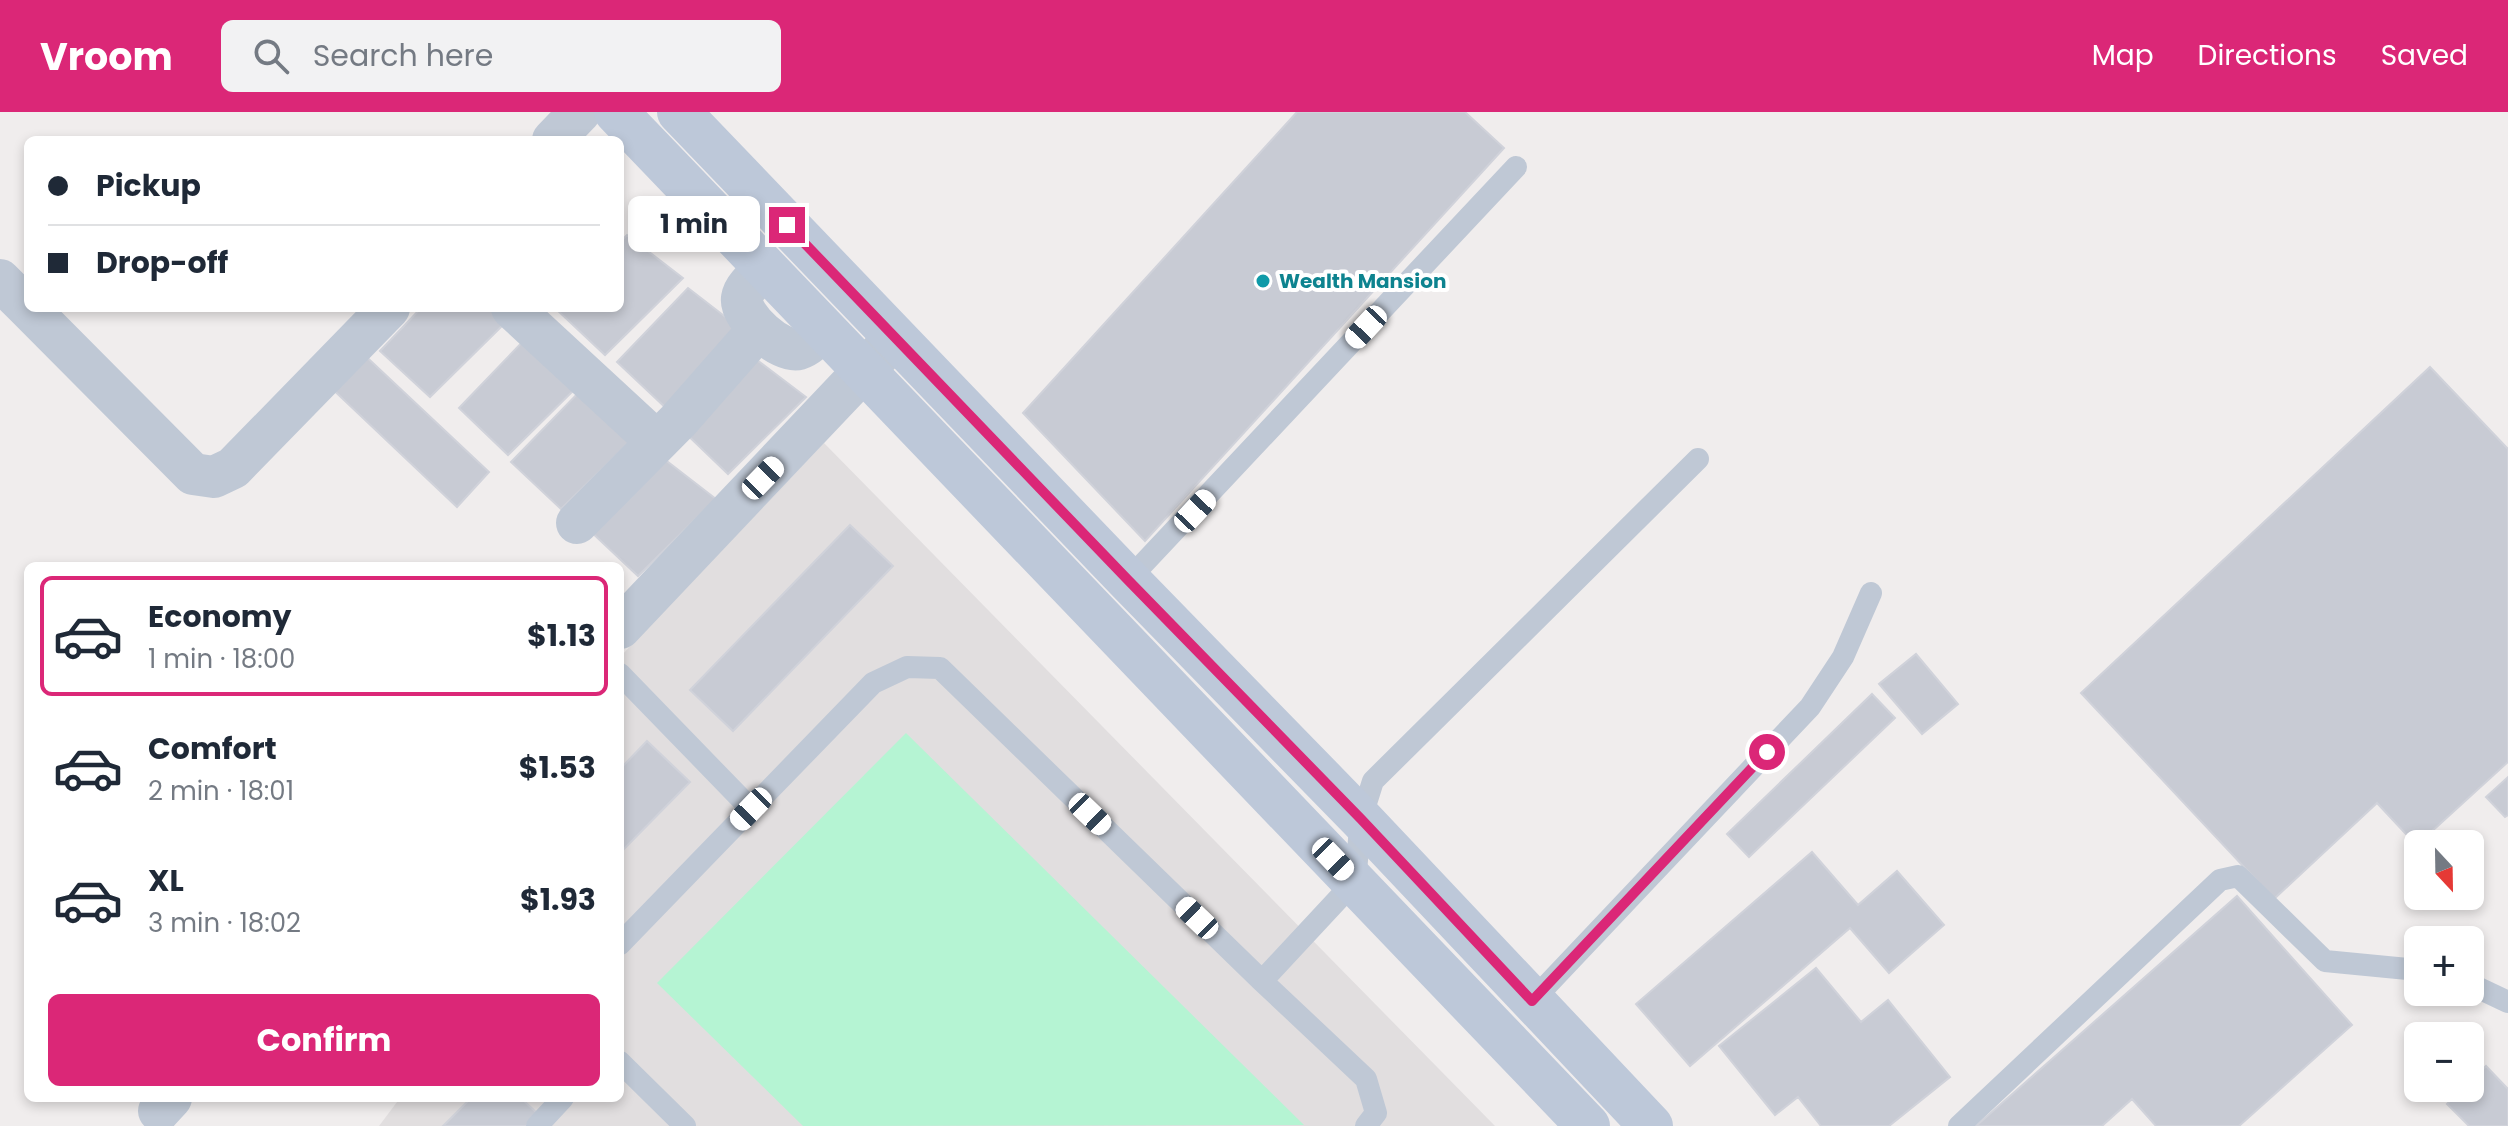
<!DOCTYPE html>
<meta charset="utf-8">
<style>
:root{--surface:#fff;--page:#f2f2f3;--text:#1f2937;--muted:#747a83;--line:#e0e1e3;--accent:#db2777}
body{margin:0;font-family:Poppins,sans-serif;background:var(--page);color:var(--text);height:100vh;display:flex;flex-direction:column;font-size:30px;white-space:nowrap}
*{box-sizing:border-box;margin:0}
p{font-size:26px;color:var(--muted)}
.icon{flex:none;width:44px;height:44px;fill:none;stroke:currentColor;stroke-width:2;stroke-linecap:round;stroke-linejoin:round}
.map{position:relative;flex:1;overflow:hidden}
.drawer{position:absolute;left:24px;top:450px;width:600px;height:540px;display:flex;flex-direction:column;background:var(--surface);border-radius:12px;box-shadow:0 4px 12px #0003}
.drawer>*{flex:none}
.banner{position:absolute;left:24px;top:24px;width:600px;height:176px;border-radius:12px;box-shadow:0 4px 12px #0003;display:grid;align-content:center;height:176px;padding:0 24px;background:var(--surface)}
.needle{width:52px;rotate:158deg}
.fabs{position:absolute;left:2404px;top:718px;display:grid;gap:16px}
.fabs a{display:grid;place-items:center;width:80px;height:80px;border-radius:12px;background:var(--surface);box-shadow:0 4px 12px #0003;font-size:40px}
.end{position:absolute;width:36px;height:36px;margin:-18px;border:10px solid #db2777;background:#fff;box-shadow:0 0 0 4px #fff}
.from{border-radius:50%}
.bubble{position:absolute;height:56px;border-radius:12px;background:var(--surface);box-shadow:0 4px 12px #0003;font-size:26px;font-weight:700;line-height:56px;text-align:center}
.car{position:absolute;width:24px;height:48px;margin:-24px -12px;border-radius:10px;box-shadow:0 0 6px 2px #0007;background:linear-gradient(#fff 24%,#345 0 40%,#fff 0 76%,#345 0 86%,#fff 0)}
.banner b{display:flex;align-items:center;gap:28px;height:76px;font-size:30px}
.banner b+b{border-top:2px solid var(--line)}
.banner i{width:20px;height:20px;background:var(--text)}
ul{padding:14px 0 0;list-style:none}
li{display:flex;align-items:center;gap:24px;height:120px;margin:0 16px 12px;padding:0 8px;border:4px solid transparent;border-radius:12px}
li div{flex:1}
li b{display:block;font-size:30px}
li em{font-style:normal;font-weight:700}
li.on{border-color:var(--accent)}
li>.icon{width:72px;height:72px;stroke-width:1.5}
.primary-button{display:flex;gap:16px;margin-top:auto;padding:16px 24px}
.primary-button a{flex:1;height:92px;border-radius:12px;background:var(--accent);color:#fff;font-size:32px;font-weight:700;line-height:92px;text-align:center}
header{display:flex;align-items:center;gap:48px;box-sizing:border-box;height:112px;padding:0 40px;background:var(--accent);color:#fff}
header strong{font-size:38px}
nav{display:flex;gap:44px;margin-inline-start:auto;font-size:28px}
.search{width:560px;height:72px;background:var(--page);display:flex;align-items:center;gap:20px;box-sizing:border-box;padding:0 28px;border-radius:12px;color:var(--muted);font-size:30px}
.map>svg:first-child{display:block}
.education{fill:#e1dedf}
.green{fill:#b5f4d3}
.building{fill:#c8cbd4;stroke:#d0d2da;stroke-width:2}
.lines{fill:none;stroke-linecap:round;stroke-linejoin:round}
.lane{stroke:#bfc8d5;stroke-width:22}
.street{stroke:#bfc8d5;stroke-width:42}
.secondary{stroke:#bdc8d9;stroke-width:44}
.route{stroke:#db2777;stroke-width:10}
.culture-dot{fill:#0f9aa8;stroke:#fff;stroke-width:3}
.labels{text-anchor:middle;stroke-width:8;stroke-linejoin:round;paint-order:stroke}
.culture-label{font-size:20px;font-weight:bold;fill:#0d838f;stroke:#fff;text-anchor:start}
</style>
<header>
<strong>Vroom</strong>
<div class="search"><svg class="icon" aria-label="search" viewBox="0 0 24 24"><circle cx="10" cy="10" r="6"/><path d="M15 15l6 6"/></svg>Search here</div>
<nav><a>Map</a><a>Directions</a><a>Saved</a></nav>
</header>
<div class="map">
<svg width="2508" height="1014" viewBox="0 0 2508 1014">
<rect width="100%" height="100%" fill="#f0eded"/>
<path class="education" d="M 824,331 L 1495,1014 L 379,1014 L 400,986 L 620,986 L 620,545 Z"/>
<path class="green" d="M 906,621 L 1304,1013 L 803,1014 L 657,871 Z"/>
<path class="building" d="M 1297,0 L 1465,0 L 1504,36 L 1145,429 L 1023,301 Z
M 627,123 L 683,166 L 605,243 L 556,197 L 620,196 L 620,130 Z
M 688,176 L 745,220 L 667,297 L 617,250 Z
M 421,196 L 492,196 L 508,208 L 430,285 L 380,239 Z
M 530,222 L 586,266 L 508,343 L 459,296 Z
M 358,237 L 489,360 L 457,395 L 326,271 Z
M 749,242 L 806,285 L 728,362 L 679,315 Z
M 2430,255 L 2508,337 L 2508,650 L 2418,732 L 2418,735 L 2377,691 L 2274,787 L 2081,581 Z
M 582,277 L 639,321 L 561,397 L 511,350 Z
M 659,343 L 716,387 L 638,464 L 588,417 Z
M 850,413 L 893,454 L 733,619 L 690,578 Z
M 1916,542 L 1958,592 L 1922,622 L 1879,572 Z
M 1872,582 L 1895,606 L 1749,745 L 1727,722 Z
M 647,629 L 690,670 L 620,741 L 620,657 Z
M 2508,665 L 2508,703 L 2505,705 L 2486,685 Z
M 1812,740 L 1858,793 L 1897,759 L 1944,813 L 1889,861 L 1850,816 L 1690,954 L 1636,892 Z
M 2237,784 L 2352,913 L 2239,1014 L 2156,1014 L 2132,987 L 2102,1014 L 1976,1014 Z
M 1816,856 L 1861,910 L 1888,888 L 1950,965 L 1889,1014 L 1821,1014 L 1798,985 L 1775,1003 L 1719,934 Z
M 2486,954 L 2508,977 L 2508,1014 L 2469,1014 L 2447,992 L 2463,976 L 2470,976 L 2470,970 Z
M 471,986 L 521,986 L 538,1002 L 526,1014 L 443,1014 Z"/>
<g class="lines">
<path class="lane" d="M 1128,468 L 1516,55
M 620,562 L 751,697
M 620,832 L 873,571 L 907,555 L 940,556 L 1262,869 L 1366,967 L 1376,1001 L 1366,1014
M 1262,869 L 1355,769 L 1361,707 L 1373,669 L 1698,347
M 2470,872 L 2508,890
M 1532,889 L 1810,595 L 1843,545 L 1871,481
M 620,950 L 685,1014
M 537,1014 L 563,986
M 1959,1014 L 2220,768 L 2238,764 L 2325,849 L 2418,858"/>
<path class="street" d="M 553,28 L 580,0
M 766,157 C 758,165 744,173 742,186 C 739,205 781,242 799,237 C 809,234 817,224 824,217
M 0,168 L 28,196
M 28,196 L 193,362 L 214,365 L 233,356 L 389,196
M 512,196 L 656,329
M 577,411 L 678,309 L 759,217
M 620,516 L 889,232
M 159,999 L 171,986"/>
<path class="secondary" d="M 616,0 L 1588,1014
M 679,0 L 1128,468 L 1361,707 L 1651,1014"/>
</g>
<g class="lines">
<path class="route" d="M 787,113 L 1128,468 L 1361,707 L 1532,889 L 1767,640"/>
</g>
<circle class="culture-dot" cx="1263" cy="169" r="8"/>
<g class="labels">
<g class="culture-label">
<text x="1279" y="176">Wealth Mansion</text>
</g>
</g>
</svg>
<div class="fabs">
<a><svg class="needle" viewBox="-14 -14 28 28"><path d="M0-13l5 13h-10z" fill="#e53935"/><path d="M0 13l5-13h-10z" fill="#747a83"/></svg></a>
<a>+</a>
<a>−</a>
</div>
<i class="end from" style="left:1767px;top:640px"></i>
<i class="end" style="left:787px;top:113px"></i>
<div class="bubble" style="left:628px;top:84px;width:132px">1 min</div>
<i class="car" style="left:1366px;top:215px;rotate:223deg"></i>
<i class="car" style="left:763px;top:366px;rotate:44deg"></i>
<i class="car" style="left:1195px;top:399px;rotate:43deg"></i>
<i class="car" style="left:751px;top:697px;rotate:224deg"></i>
<i class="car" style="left:1090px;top:702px;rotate:134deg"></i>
<i class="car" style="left:1333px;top:747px;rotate:136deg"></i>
<i class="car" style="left:1197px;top:806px;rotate:314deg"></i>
<div class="banner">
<b><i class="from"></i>Pickup</b>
<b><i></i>Drop-off</b>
</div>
<section class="drawer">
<ul>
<li class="on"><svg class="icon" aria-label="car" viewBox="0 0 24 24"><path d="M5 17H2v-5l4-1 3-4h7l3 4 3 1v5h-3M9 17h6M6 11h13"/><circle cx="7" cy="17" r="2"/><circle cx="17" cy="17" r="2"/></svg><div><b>Economy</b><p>1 min · 18:00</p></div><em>$1.13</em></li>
<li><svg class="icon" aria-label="car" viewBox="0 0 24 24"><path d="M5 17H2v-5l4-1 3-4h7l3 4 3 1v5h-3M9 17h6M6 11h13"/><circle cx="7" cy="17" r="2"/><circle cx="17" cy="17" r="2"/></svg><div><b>Comfort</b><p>2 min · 18:01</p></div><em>$1.53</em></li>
<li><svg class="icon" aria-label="car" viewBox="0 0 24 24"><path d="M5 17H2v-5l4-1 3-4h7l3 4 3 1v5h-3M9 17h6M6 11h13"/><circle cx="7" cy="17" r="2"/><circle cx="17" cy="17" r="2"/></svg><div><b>XL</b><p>3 min · 18:02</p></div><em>$1.93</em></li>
</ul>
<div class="primary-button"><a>Confirm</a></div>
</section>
</div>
